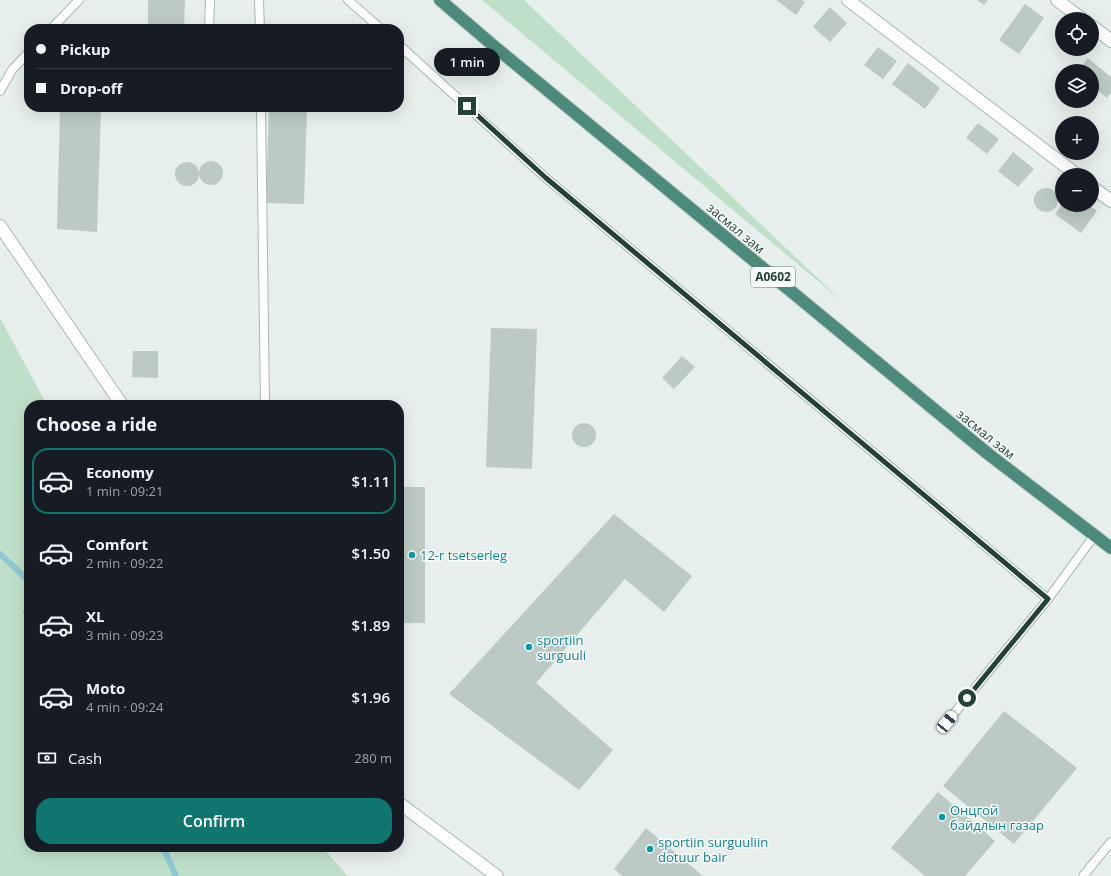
<!DOCTYPE html>
<meta charset="utf-8">
<style>
:root{--surface:#171b24;--page:#20242c;--text:#f1f3f6;--muted:#9ea1a6;--line:#363941;--accent:#0f766e}
body{margin:0;font-family:"Open Sans",sans-serif;background:var(--page);color:var(--text);height:100vh;display:flex;flex-direction:column;font-size:15px;white-space:nowrap}
*{box-sizing:border-box;margin:0}
p{font-size:13px;color:var(--muted)}
.icon{flex:none;width:22px;height:22px;fill:none;stroke:currentColor;stroke-width:2;stroke-linecap:round;stroke-linejoin:round}
.map{position:relative;flex:1;overflow:hidden}
.details{position:absolute;left:24px;top:400px;width:380px;height:452px;display:flex;flex-direction:column;background:var(--surface);border-radius:16px;box-shadow:0 4px 16px #0002}
.details>*{flex:none}
.guide{position:absolute;left:24px;top:24px;width:380px;height:88px;border-radius:16px;box-shadow:0 4px 16px #0002;display:grid;align-content:center;height:88px;padding:0 12px;background:var(--surface)}
.tools{position:absolute;left:1055px;top:12px;display:grid;gap:8px}
.tools a{display:grid;place-items:center;width:44px;height:44px;border-radius:50%;background:var(--surface);box-shadow:0 4px 16px #0002;font-size:20px}
.end{position:absolute;width:18px;height:18px;margin:-9px;border:5px solid #24423a;background:#fff;box-shadow:0 0 0 2px #fff}
.from{border-radius:50%}
.bubble{position:absolute;height:28px;border-radius:14px;background:var(--surface);box-shadow:0 4px 16px #0002;font-size:13px;font-weight:600;line-height:28px;text-align:center}
.car{position:absolute;width:12px;height:24px;margin:-12px -6px;border-radius:5px;box-shadow:0 0 3px 1px #0007;background:linear-gradient(#fff 24%,#345 0 40%,#fff 0 76%,#345 0 86%,#fff 0)}
.guide b{display:flex;align-items:center;gap:14px;height:38px;font-size:15px}
.guide b+b{border-top:1px solid var(--line)}
.guide i{width:10px;height:10px;background:var(--text)}
ul{padding:0;list-style:none}
li{display:flex;align-items:center;gap:12px;height:66px;margin:0 8px 6px;padding:0 4px;border:2px solid transparent;border-radius:16px}
li div{flex:1}
li b{display:block;font-size:15px}
li em{font-style:normal;font-weight:600}
li.active{border-color:var(--accent)}
li>.icon{width:36px;height:36px;stroke-width:1.5}
h2{padding:0 12px;font-size:18px;line-height:48px}
.pay{display:flex;align-items:center;gap:10px;height:44px;padding:0 12px;font-size:15px}
.pay p{margin-inline-start:auto}
.action{display:flex;gap:8px;margin-top:auto;padding:8px 12px}
.action a{flex:1;height:46px;border-radius:16px;background:var(--accent);color:#fff;font-size:16px;font-weight:600;line-height:46px;text-align:center}
.map>svg:first-child{display:block}
.green{fill:#bfe0c8}
.lines{fill:none;stroke-linecap:round;stroke-linejoin:round}
.stream{stroke:#8ec9d4;stroke-width:6}
.building{fill:#bbcac4}
.service-casing{stroke:#a8b8b2;stroke-width:10}
.minor-casing{stroke:#a8b8b2;stroke-width:14}
.trunk-casing{stroke:#c2cac8;stroke-width:14}
.service{stroke:#fff;stroke-width:8}
.minor{stroke:#fff;stroke-width:12}
.trunk{stroke:#4c8a7c;stroke-width:12}
.route{stroke:#24423a;stroke-width:5}
.culture-dot{fill:#0f9aa8;stroke:#f7fbf9;stroke-width:1.5}
.labels{text-anchor:middle;stroke-width:3;stroke-linejoin:round;paint-order:stroke}
.shield{fill:#f7fbf9;stroke:#637a73;stroke-width:1}
.shield-label{font-size:12px;font-weight:bold;fill:#24423a}
.street-label{font-size:13px;fill:#24423a;stroke:#f7fbf9}
.culture-label{font-size:13px;fill:#0d838f;stroke:#f7fbf9;text-anchor:start}
</style>
<div class="map">
<svg width="1111" height="876" viewBox="0 0 1111 876">
<rect width="100%" height="100%" fill="#e6efeb"/>
<path class="green" d="M 482,0 L 524,0 L 843,302 Z
M 0,318 L 47,405 L 29,405 L 29,847 L 322,847 L 348,876 L 0,876 Z"/>
<g class="lines">
<path class="stream" d="M 0,554 L 29,581
M 29,606 L 26,612 L 29,619
M 163,847 L 176,876"/>
</g>
<path class="building" d="M 148,0 L 185,0 L 184,29 L 148,29 Z
M 776,0 L 802,0 L 805,2 L 796,15 Z
M 977,0 L 988,0 L 984,5 Z
M 1025,4 L 1044,18 L 1019,54 L 999,40 Z
M 830,7 L 847,23 L 830,42 L 813,27 Z
M 878,47 L 897,61 L 883,79 L 864,65 Z
M 1088,58 L 1111,77 L 1111,92 L 1107,98 L 1092,86 L 1092,71 L 1077,71 Z
M 908,63 L 940,88 L 925,109 L 892,84 Z
M 60,107 L 101,107 L 97,232 L 57,229 Z
M 269,107 L 307,107 L 304,204 L 266,203 Z
M 978,123 L 999,139 L 987,154 L 966,138 Z
M 1013,152 L 1034,169 L 1018,187 L 998,171 Z
M199 173a12 12 0 1 1 24 0a12 12 0 1 1-24 0Z
M175 174a12 12 0 1 1 24 0a12 12 0 1 1-24 0Z
M1034 200a12 12 0 1 1 24 0a12 12 0 1 1-24 0Z
M 1062,205 L 1089,205 L 1097,211 L 1081,233 L 1055,214 Z
M 491,328 L 537,329 L 532,469 L 486,467 Z
M 133,351 L 158,351 L 158,378 L 132,377 Z
M 682,356 L 695,367 L 674,389 L 662,378 Z
M572 435a12 12 0 1 1 24 0a12 12 0 1 1-24 0Z
M 399,487 L 425,487 L 425,623 L 399,623 Z
M 614,514 L 692,576 L 664,612 L 625,579 L 536,683 L 613,750 L 579,790 L 449,694 Z
M 1004,711 L 1077,768 L 1014,844 L 943,786 Z
M 938,792 L 995,841 L 965,876 L 925,876 L 891,848 Z
M 646,828 L 703,876 L 622,876 L 614,869 Z"/>
<g class="lines">
<defs>
<path id="service" d="M 259,0 L 260,29
M 348,0 L 381,29
M 51,29 L 79,0
M 209,29 L 210,0
M 399,45 L 546,178 L 1048,599
M 0,91 L 12,70 L 29,52
M 261,107 L 265,405
M 947,722 L 1048,599 L 1094,536
M 1083,876 L 1111,842"/>
<path id="minor" d="M 848,0 L 1077,175
M 1057,0 L 1082,19
M 1092,26 L 1111,41
M 1092,187 L 1111,201
M 0,226 L 122,405
M 399,803 L 497,876"/>
<path id="trunk" d="M 440,0 L 495,47 L 987,453 L 1111,548"/>
</defs>
<use href="#service" class="service-casing"/>
<use href="#minor" class="minor-casing"/>
<use href="#trunk" class="trunk-casing"/>
<use href="#service" class="service"/>
<use href="#minor" class="minor"/>
<use href="#trunk" class="trunk"/>
</g>
<g class="lines">
<path class="route" d="M 467,106 L 546,178 L 1048,599 L 967,698"/>
</g>
<g class="culture-dot">
<circle cx="412" cy="555" r="4"/>
<circle cx="529" cy="647" r="4"/>
<circle cx="942" cy="817" r="4"/>
<circle cx="650" cy="849" r="4"/>
</g>
<g class="labels">
<rect class="shield" x="751" y="267" width="44" height="20" rx="3"/>
<g class="shield-label">
<text x="773" y="281">A0602</text>
</g>
<g class="street-label">
<text transform="translate(736 228) rotate(40)" y="5">засмал зам</text>
<text transform="translate(986 434) rotate(39)" y="5">засмал зам</text>
</g>
<g class="culture-label">
<text x="420" y="560">12-r tsetserleg</text>
<text x="537" y="645">sportiin<tspan x="537" dy="15">surguuli</tspan></text>
<text x="950" y="815">Онцгой<tspan x="950" dy="15">байдлын газар</tspan></text>
<text x="658" y="847">sportiin surguuliin<tspan x="658" dy="15">dotuur bair</tspan></text>
</g>
</g>
</svg>
<div class="tools">
<a><svg class="icon" aria-label="locate" viewBox="0 0 24 24"><circle cx="12" cy="12" r="6"/><path d="M12 2v4M12 18v4M2 12h4M18 12h4"/></svg></a>
<a><svg class="icon" aria-label="layers" viewBox="0 0 24 24"><path d="M12 4l9 5-9 5-9-5zM3 14l9 5 9-5"/></svg></a>
<a>+</a>
<a>−</a>
</div>
<i class="end from" style="left:967px;top:698px"></i>
<i class="end" style="left:467px;top:106px"></i>
<div class="bubble" style="left:434px;top:48px;width:66px">1 min</div>
<i class="car" style="left:947px;top:722px;rotate:39deg"></i>
<div class="guide">
<b><i class="from"></i>Pickup</b>
<b><i></i>Drop-off</b>
</div>
<section class="details">
<h2>Choose a ride</h2>
<ul>
<li class="active"><svg class="icon" aria-label="car" viewBox="0 0 24 24"><path d="M5 17H2v-5l4-1 3-4h7l3 4 3 1v5h-3M9 17h6M6 11h13"/><circle cx="7" cy="17" r="2"/><circle cx="17" cy="17" r="2"/></svg><div><b>Economy</b><p>1 min · 09:21</p></div><em>$1.11</em></li>
<li><svg class="icon" aria-label="car" viewBox="0 0 24 24"><path d="M5 17H2v-5l4-1 3-4h7l3 4 3 1v5h-3M9 17h6M6 11h13"/><circle cx="7" cy="17" r="2"/><circle cx="17" cy="17" r="2"/></svg><div><b>Comfort</b><p>2 min · 09:22</p></div><em>$1.50</em></li>
<li><svg class="icon" aria-label="car" viewBox="0 0 24 24"><path d="M5 17H2v-5l4-1 3-4h7l3 4 3 1v5h-3M9 17h6M6 11h13"/><circle cx="7" cy="17" r="2"/><circle cx="17" cy="17" r="2"/></svg><div><b>XL</b><p>3 min · 09:23</p></div><em>$1.89</em></li>
<li><svg class="icon" aria-label="car" viewBox="0 0 24 24"><path d="M5 17H2v-5l4-1 3-4h7l3 4 3 1v5h-3M9 17h6M6 11h13"/><circle cx="7" cy="17" r="2"/><circle cx="17" cy="17" r="2"/></svg><div><b>Moto</b><p>4 min · 09:24</p></div><em>$1.96</em></li>
</ul>
<div class="pay"><svg class="icon" aria-label="cash" viewBox="0 0 24 24"><path d="M3 7h18v10H3z"/><circle cx="12" cy="12" r="2"/></svg>Cash<p>280 m</p></div>
<div class="action"><a>Confirm</a></div>
</section>
</div>
